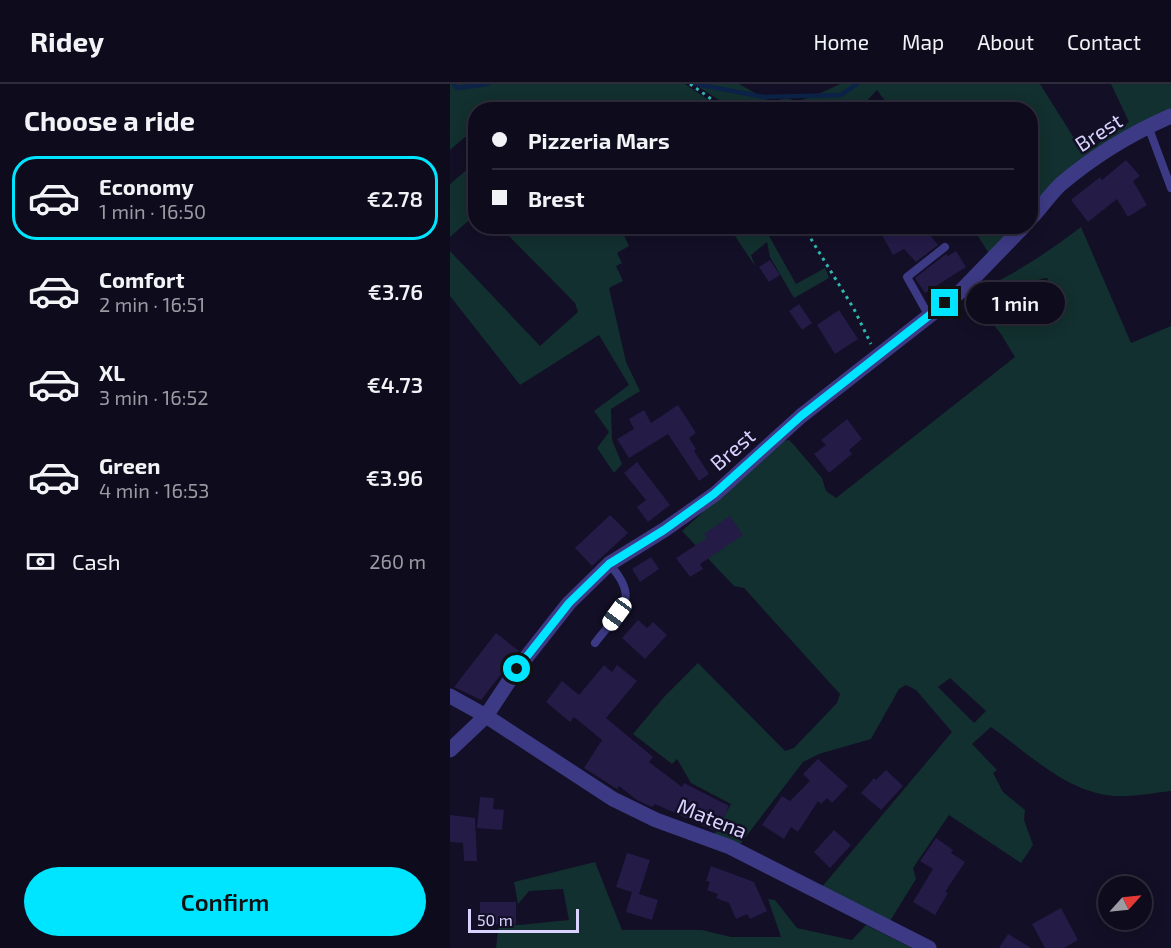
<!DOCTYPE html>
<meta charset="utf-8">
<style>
:root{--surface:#0e0b1c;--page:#171425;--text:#f1f3f6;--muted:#9b9ba3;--line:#2e2b3b;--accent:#00e5ff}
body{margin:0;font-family:"Exo 2",sans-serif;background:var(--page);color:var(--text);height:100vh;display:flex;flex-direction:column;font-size:22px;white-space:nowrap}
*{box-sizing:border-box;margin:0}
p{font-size:20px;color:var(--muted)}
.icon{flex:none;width:33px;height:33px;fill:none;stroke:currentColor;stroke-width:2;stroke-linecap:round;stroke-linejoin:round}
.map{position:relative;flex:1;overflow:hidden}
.drawer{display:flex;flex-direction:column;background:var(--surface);width:450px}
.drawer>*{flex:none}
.banner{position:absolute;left:18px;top:18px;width:570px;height:132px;border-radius:24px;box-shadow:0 3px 15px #0003,0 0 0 2px var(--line);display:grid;align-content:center;height:132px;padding:0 24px;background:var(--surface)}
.needle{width:39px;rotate:63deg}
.controls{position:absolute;left:648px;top:792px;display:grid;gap:12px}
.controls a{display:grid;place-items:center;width:54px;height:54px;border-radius:50%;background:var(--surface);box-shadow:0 3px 15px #0003,0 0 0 2px var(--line);font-size:30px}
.scale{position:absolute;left:18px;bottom:15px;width:111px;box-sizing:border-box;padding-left:6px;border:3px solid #d9d4ff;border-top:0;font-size:16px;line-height:21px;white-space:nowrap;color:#d9d4ff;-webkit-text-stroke:4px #130f26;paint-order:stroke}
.end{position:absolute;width:27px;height:27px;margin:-14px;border:8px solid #00e5ff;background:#111;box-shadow:0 0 0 3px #111}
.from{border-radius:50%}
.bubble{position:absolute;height:42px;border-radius:21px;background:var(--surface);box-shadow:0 3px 15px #0003,0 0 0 2px var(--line);font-size:20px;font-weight:600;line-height:42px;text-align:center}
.car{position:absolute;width:18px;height:36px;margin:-18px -9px;border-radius:8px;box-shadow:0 0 4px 2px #0007;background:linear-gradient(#fff 24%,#345 0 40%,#fff 0 76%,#345 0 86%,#fff 0)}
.banner b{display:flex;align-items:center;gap:21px;height:57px;font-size:22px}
.banner b+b{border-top:2px solid var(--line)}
.banner i{width:15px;height:15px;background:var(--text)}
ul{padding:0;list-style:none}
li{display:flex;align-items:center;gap:18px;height:84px;margin:0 12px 9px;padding:0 12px;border:3px solid transparent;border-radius:24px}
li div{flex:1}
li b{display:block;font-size:22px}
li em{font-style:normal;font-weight:600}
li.active{border-color:var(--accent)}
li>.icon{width:54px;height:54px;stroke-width:1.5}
h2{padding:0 24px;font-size:27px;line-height:72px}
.pay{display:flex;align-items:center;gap:15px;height:66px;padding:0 24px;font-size:22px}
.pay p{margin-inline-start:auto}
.cta{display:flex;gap:12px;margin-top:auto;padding:12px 24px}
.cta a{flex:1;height:69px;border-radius:36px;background:var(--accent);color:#111;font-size:24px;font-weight:600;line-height:69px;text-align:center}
header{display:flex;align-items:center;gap:36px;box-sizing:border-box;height:84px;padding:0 30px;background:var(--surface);border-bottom:2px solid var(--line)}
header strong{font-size:28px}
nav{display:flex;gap:33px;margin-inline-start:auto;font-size:21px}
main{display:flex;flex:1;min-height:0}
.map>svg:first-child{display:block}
.green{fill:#12302f;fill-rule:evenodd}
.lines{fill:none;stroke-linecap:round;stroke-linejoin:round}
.stream{stroke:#0c2248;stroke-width:4.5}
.building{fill:#241b47}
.path{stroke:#2fb8b0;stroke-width:3;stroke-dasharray:3 4.5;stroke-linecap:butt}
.lane{stroke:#3d3a85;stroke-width:8}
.street{stroke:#3d3a85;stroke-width:15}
.route{stroke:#00e5ff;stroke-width:8}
.labels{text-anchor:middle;stroke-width:5;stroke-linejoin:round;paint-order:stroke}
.street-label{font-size:21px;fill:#d9d4ff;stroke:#130f26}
</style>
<header>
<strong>Ridey</strong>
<nav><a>Home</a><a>Map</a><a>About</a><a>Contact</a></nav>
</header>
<main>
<section class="drawer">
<h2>Choose a ride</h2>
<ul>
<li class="active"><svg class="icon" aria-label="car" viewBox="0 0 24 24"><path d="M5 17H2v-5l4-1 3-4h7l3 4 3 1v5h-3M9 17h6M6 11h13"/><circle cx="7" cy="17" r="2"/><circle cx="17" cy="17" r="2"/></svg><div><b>Economy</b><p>1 min · 16:50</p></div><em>€2.78</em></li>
<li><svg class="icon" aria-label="car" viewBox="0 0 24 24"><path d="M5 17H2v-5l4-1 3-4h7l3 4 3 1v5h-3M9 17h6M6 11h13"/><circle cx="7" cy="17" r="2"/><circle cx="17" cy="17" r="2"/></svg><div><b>Comfort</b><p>2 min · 16:51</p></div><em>€3.76</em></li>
<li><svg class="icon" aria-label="car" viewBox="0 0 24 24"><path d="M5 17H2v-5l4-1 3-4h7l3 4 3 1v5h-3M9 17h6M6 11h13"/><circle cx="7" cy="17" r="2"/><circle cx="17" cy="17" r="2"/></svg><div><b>XL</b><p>3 min · 16:52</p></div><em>€4.73</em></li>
<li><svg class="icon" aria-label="car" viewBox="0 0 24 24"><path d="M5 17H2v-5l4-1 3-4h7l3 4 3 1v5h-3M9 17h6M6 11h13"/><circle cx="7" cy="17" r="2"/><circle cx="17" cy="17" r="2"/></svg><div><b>Green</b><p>4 min · 16:53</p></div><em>€3.96</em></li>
</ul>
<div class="pay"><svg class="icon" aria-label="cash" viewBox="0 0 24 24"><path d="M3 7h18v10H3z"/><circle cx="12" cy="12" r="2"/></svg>Cash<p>260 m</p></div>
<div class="cta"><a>Confirm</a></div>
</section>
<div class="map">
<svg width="721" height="864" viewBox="0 0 721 864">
<rect width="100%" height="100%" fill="#130f26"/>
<path class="green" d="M 0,0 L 235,0 L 272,25 L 26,26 L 25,61 L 21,54 L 15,53 L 0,66 Z
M 244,0 L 289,0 L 321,18 L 336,14 L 347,17 L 362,13 L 390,0 L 590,0 L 634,70 L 679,38 L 661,0 L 721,0 L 721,26 L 581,129 L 580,26 L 441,25 L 427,6 L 414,20 L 417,25 L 315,25 L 303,18 L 298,25 L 283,25 Z
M 25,79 L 25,131 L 0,153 L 0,100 Z
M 50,143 L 172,143 L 172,147 L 179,162 L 167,169 L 172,179 L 166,182 L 173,197 L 159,204 L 176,278 L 190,307 L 161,325 L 162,356 L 172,380 L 164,389 L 147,364 L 159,348 L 144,327 L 179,301 L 149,251 L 70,301 L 0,212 L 0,167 L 90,262 L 128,228 L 125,219 Z
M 279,143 L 314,143 L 346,200 L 375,184 L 379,194 L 344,214 L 320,173 L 317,158 L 301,171 L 305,182 Z
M 522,143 L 570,143 L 540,171 Z
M 631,143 L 681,259 L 721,242 L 721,707 C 702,709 684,713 665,712 C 617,709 578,669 541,643 L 522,660 L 547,686 L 543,689 L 553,708 L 575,726 L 574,736 L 583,761 L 571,779 L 499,731 L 463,784 L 466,795 L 440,837 L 371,804 L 502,648 L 466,606 L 456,601 L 449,605 L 421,655 L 369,670 L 353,678 L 288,763 L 264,751 L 281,720 L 241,699 L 227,675 L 222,680 L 183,650 L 214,613 L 248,579 L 335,667 L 344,664 L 387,619 L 390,610 L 294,504 L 284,502 L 232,447 L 252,429 L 256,421 L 333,357 L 339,356 L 344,361 L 372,394 L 376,407 L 386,414 L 565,273 L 551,250 L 515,206 L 529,196 L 536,203 C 571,186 601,166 631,143 ZM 597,194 L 610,220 L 576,240 L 564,212 C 572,201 584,196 597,194 ZM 500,594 L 536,627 L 524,639 L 488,603 Z
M 145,778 L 172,846 L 252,846 L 281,853 L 331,853 L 318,815 L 325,816 L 347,844 L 402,856 L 416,841 L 462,864 L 46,864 L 49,840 L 69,841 L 119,836 L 113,805 L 79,807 L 68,820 L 64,798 Z"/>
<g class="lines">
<path class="stream" d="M 4,0 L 7,4 L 38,0
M 246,0 L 314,13 L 391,11 L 407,0"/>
</g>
<path class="building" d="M 676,76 L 690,92 L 683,97 L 697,121 L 678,133 L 667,115 L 638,138 L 621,116 L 650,93 L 652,96 Z
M 427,142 L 492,142 L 480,151 L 488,161 L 466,178 L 454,165 L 443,171 Z
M 506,167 L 516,183 L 475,209 L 465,194 L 496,170 L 498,172 Z
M 320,176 L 330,191 L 319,198 L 309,183 Z
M 599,201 L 610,222 L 585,236 L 573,214 Z
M 349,220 L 362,239 L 352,246 L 339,227 Z
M 389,226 L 408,255 L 385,270 L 367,241 Z
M 228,321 L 246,349 L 239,354 L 246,365 L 244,367 L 259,390 L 249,397 L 218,350 L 179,374 L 167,355 L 184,345 L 179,335 L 194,326 L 201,339 Z
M 397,335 L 412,355 L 399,366 L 402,370 L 379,389 L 364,370 L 376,361 L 371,356 Z
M 187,378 L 220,421 L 198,438 L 187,423 L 196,416 L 174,389 Z
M 160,431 L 178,449 L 142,482 L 125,464 Z
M 280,432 L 293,451 L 250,480 L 253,485 L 240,493 L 226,474 L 257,454 L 254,450 Z
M 201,473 L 209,485 L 190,498 L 182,485 Z
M 188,536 L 197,544 L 203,538 L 217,551 L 195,575 L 172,554 Z
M 46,549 L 69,567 L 31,616 L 4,603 Z
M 154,581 L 162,588 L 167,581 L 187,597 L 156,634 L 203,673 L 199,678 L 232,703 L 234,699 L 279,722 L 267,748 L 205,720 L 202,723 L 187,716 L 169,702 L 167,705 L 134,684 L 152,656 L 124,633 L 120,638 L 96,618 L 112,597 L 129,611 Z
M 368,675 L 398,702 L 382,719 L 377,714 L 371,720 L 368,717 L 348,748 L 341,743 L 334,755 L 312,741 L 332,712 L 340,717 L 360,697 L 353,690 Z
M 436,686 L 453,702 L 431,726 L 411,709 L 424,694 L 426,696 Z
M 30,713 L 44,714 L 43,725 L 54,726 L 52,746 L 27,744 Z
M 0,731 L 25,734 L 27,777 L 14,777 L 13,759 L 0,758 Z
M 384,746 L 401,761 L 380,784 L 364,768 Z
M 486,754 L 503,766 L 501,769 L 515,778 L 495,808 L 498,809 L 485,831 L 463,818 L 483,785 L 470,777 Z
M 177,769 L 200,776 L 189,810 L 208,816 L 202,836 L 176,828 L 182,808 L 188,810 L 166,803 Z
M 261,782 L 304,798 L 317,827 L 300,835 L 297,830 L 286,835 L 279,819 L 266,814 L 268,810 L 257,806 L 260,798 L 256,797 Z
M 30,818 L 66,818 L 66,840 L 30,840 Z
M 611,824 L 628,856 L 614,864 L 595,864 L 582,840 Z
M 558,850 L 581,864 L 549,864 Z"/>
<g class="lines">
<path class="path" d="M 240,0 L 277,26
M 353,142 L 404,225 L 421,260"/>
<path class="lane" d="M 698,42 L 721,104
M 479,232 L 457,193 L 495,163
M 145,559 C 170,526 192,516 159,480"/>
<path class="street" d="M 580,135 C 591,124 600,110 611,100 C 644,72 682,49 721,32
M 0,612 L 36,632 L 163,715 L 206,736 L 280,763 L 479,864
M 0,666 L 36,632 L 67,585 L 119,519 L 159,480 L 214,446 L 265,410 L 351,332 L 511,207 L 574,142"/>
</g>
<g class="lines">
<path class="route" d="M 67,585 L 119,519 L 159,480 L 214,446 L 264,410 L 351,332 L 495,219"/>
</g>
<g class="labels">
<g class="street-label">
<text transform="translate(649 49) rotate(-33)" y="7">Brest</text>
<text transform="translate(283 366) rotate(-41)" y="7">Brest</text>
<text transform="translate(262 735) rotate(22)" y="7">Matena</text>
</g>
</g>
</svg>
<div class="controls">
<a><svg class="needle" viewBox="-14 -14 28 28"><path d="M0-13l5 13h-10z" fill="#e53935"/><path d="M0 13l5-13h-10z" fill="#9b9ba3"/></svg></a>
</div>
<div class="scale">50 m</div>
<i class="end from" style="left:67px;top:585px"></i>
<i class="end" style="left:495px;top:219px"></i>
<div class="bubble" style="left:516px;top:198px;width:99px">1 min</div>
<i class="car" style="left:167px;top:530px;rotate:216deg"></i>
<div class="banner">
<b><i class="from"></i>Pizzeria Mars</b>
<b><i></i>Brest</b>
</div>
</div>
</main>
